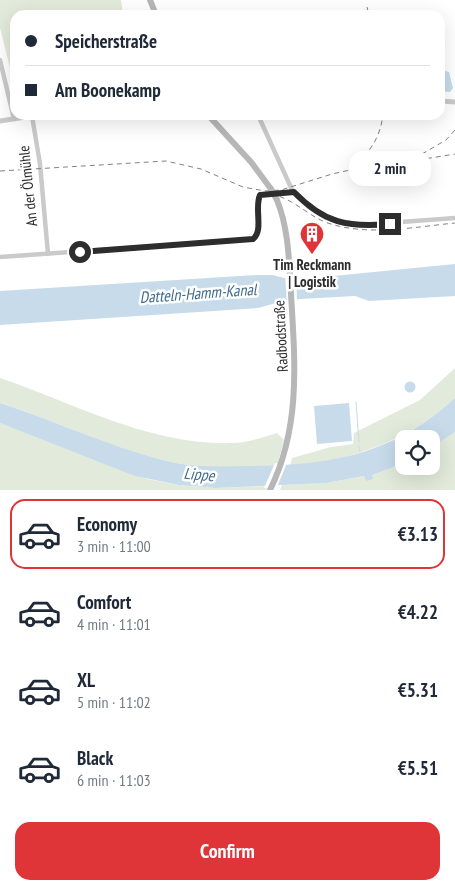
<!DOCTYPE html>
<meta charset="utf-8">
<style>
:root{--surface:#fff;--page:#f6f6f7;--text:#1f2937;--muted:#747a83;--line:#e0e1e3;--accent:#df3438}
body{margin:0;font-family:"PT Sans Narrow",sans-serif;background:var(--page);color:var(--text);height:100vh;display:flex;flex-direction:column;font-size:19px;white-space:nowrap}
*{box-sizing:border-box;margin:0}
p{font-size:16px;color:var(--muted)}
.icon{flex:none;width:28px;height:28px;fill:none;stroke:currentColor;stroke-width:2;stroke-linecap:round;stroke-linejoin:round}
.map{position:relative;height:490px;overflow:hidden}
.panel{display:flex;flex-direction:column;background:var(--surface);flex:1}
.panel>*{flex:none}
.hud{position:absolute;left:10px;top:10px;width:435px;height:110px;border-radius:15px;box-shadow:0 5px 20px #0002;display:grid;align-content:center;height:110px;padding:0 15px;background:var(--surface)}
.tools{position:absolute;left:395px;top:430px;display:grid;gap:10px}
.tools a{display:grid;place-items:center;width:45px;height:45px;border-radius:10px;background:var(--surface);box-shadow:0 5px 20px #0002;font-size:25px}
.end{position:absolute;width:22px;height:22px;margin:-11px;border:6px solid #2d2d2d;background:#fff;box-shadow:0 0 0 2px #fff}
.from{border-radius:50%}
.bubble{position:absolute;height:35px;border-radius:15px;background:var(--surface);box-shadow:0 5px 20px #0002;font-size:16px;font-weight:800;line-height:35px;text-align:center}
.hud b{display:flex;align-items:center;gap:18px;height:48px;font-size:19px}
.hud b+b{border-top:1px solid var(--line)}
.hud i{width:12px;height:12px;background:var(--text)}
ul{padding:9px 0 0;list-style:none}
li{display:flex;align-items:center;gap:15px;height:70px;margin:0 10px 8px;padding:0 5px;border:2px solid transparent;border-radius:15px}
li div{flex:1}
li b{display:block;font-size:19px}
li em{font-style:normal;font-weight:800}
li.selected{border-color:var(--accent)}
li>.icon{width:45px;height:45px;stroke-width:1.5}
.primary-button{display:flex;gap:10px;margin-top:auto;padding:10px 15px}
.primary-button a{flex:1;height:58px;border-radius:15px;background:var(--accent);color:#fff;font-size:20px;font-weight:800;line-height:58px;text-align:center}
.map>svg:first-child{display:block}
.green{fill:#e2eadb}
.water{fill:#c7dbea}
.pier{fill:#fff}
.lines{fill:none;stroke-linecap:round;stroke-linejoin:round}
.stream{stroke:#c7dbea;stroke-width:1}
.minor{stroke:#cacaca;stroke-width:4.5}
.tertiary{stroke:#cacaca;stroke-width:5}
.secondary{stroke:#b7b7b7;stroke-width:6}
.rail{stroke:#828282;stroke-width:1;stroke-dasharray:5 4;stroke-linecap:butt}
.secondary-bridge{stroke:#b7b7b7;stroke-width:6}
.route{stroke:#2d2d2d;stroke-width:6}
.labels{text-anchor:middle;stroke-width:5;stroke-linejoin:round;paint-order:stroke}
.street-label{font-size:15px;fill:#2d2d2d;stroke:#fff}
.poi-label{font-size:15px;font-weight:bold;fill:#2d2d2d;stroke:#fff}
.water-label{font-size:16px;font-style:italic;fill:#3e6a8c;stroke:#fff}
</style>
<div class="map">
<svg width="455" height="490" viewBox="0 0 455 490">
<rect width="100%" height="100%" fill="#fff"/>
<path class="green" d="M 0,0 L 121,0 L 123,15 L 15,15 L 15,71 L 11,72 L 0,28 Z
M 455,368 L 455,398 C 409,440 352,461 290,466 L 292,458 L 331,447 L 353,444 L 354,433 L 420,400 Z
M 0,378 C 76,404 151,446 233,443 C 248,443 263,437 277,433 L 284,440 L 277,466 C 250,466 220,470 193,466 C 126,456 64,423 0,403 Z
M 0,423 L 147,479 L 179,485 L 216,488 L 268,486 L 266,490 L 0,490 Z
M 455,432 L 455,490 L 280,490 L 282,485 L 326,483 L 364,476 L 366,481 L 371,475 L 404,463 L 404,466 L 431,466 L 431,448 Z"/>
<path class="water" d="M 440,69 L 449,72 L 453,88 L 450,92 L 440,91 Z
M 455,264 L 455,296 L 369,301 L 355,296 L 300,299 L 283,301 L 258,308 L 0,325 L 0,291 L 258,275 L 272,275 L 293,280 Z
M404.5 387a5.5 5.5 0 1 1 11 0a5.5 5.5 0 1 1-11 0Z
M 455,398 L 455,432 L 431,448 L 431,439 L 404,439 L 404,463 L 372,475 L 373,479 L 366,481 L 364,476 L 326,483 L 216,488 L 179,485 L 135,476 L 0,423 L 0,403 C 59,422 116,450 176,463 C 201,468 226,466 252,466 C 333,465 393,454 455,398 Z
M 349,403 L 352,441 L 317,444 L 314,406 Z"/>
<path class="pier" d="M 285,275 L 292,277 L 296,275 L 297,302 L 287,303 Z
M 275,463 L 287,463 L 277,487 L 264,488 Z"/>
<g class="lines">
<path class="stream" d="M 356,402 L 359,442
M 359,446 L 360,452"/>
<path class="minor" d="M 0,60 L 14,119
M 258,115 L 293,192 L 309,207 L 326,218 L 361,225 L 455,218
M 32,116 L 40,164 L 48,254
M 0,257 L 253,239 C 264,231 254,208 260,195 L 293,192"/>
<path class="tertiary" d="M 440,101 L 455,102
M 0,121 L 38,115"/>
<path class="secondary" d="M 150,0 L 156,15
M 208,115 L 251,162 L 271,189
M 270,490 C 301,427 295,362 291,294 C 289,262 289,230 277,200"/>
<path class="rail" d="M 367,7 L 369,15
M 418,160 L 455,154
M 349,167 C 369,156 380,138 383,115
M 0,171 L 166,161 L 201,169 L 243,187 L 265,191 L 281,190 L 332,174 L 422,154 L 446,140 L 455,130
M 271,194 C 292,198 306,214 325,222 C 365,237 414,227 455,223"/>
<path class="secondary-bridge" d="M 271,189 L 277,200"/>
</g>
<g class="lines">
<path class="route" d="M 80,252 L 253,239 C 264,231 254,208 260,195 L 294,192 C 324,223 348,228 390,224"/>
</g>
<defs>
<symbol id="building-pin" viewBox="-11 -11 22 30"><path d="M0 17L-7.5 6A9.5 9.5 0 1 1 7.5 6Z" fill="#df3438" stroke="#fff"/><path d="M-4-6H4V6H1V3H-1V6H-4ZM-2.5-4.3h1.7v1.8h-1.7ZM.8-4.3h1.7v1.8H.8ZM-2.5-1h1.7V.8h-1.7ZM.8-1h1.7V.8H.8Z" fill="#fff"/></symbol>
</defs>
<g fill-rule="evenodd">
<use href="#building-pin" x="298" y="220" width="28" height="38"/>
</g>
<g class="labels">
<g class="street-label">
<text transform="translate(28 186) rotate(-96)" y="5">An der Ölmühle</text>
<text transform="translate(281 336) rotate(-93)" y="5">Radbodstraße</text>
</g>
<g class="poi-label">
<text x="312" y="270">Tim Reckmann<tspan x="312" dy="17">| Logistik</tspan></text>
</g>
<g class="water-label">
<text transform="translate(198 293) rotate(-4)" y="6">Datteln-Hamm-Kanal</text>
<text transform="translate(199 474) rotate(5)" y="6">Lippe</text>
</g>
</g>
</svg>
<div class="tools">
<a><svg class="icon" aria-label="locate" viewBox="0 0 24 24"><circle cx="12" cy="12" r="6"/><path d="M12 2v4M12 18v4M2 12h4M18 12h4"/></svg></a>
</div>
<i class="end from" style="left:80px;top:252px"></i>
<i class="end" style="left:390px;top:224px"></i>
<div class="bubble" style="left:349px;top:151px;width:82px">2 min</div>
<div class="hud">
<b><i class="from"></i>Speicherstraße</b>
<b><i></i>Am Boonekamp</b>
</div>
</div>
<section class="panel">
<ul>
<li class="selected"><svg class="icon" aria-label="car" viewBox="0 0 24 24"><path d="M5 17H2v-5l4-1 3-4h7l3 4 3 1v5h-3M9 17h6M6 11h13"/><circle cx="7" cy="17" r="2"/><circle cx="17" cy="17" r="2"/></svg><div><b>Economy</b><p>3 min · 11:00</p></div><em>€3.13</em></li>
<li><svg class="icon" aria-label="car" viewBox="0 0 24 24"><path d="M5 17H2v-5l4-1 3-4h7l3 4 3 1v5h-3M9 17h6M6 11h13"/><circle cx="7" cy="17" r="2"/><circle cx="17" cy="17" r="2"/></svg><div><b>Comfort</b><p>4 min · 11:01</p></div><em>€4.22</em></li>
<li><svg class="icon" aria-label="car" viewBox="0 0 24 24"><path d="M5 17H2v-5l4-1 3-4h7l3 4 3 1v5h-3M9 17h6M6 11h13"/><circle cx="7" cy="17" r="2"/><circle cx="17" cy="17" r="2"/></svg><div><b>XL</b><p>5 min · 11:02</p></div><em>€5.31</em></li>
<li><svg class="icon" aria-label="car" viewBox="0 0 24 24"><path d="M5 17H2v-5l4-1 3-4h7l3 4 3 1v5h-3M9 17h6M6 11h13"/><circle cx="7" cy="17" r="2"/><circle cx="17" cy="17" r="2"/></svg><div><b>Black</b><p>6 min · 11:03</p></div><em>€5.51</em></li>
</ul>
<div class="primary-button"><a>Confirm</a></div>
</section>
